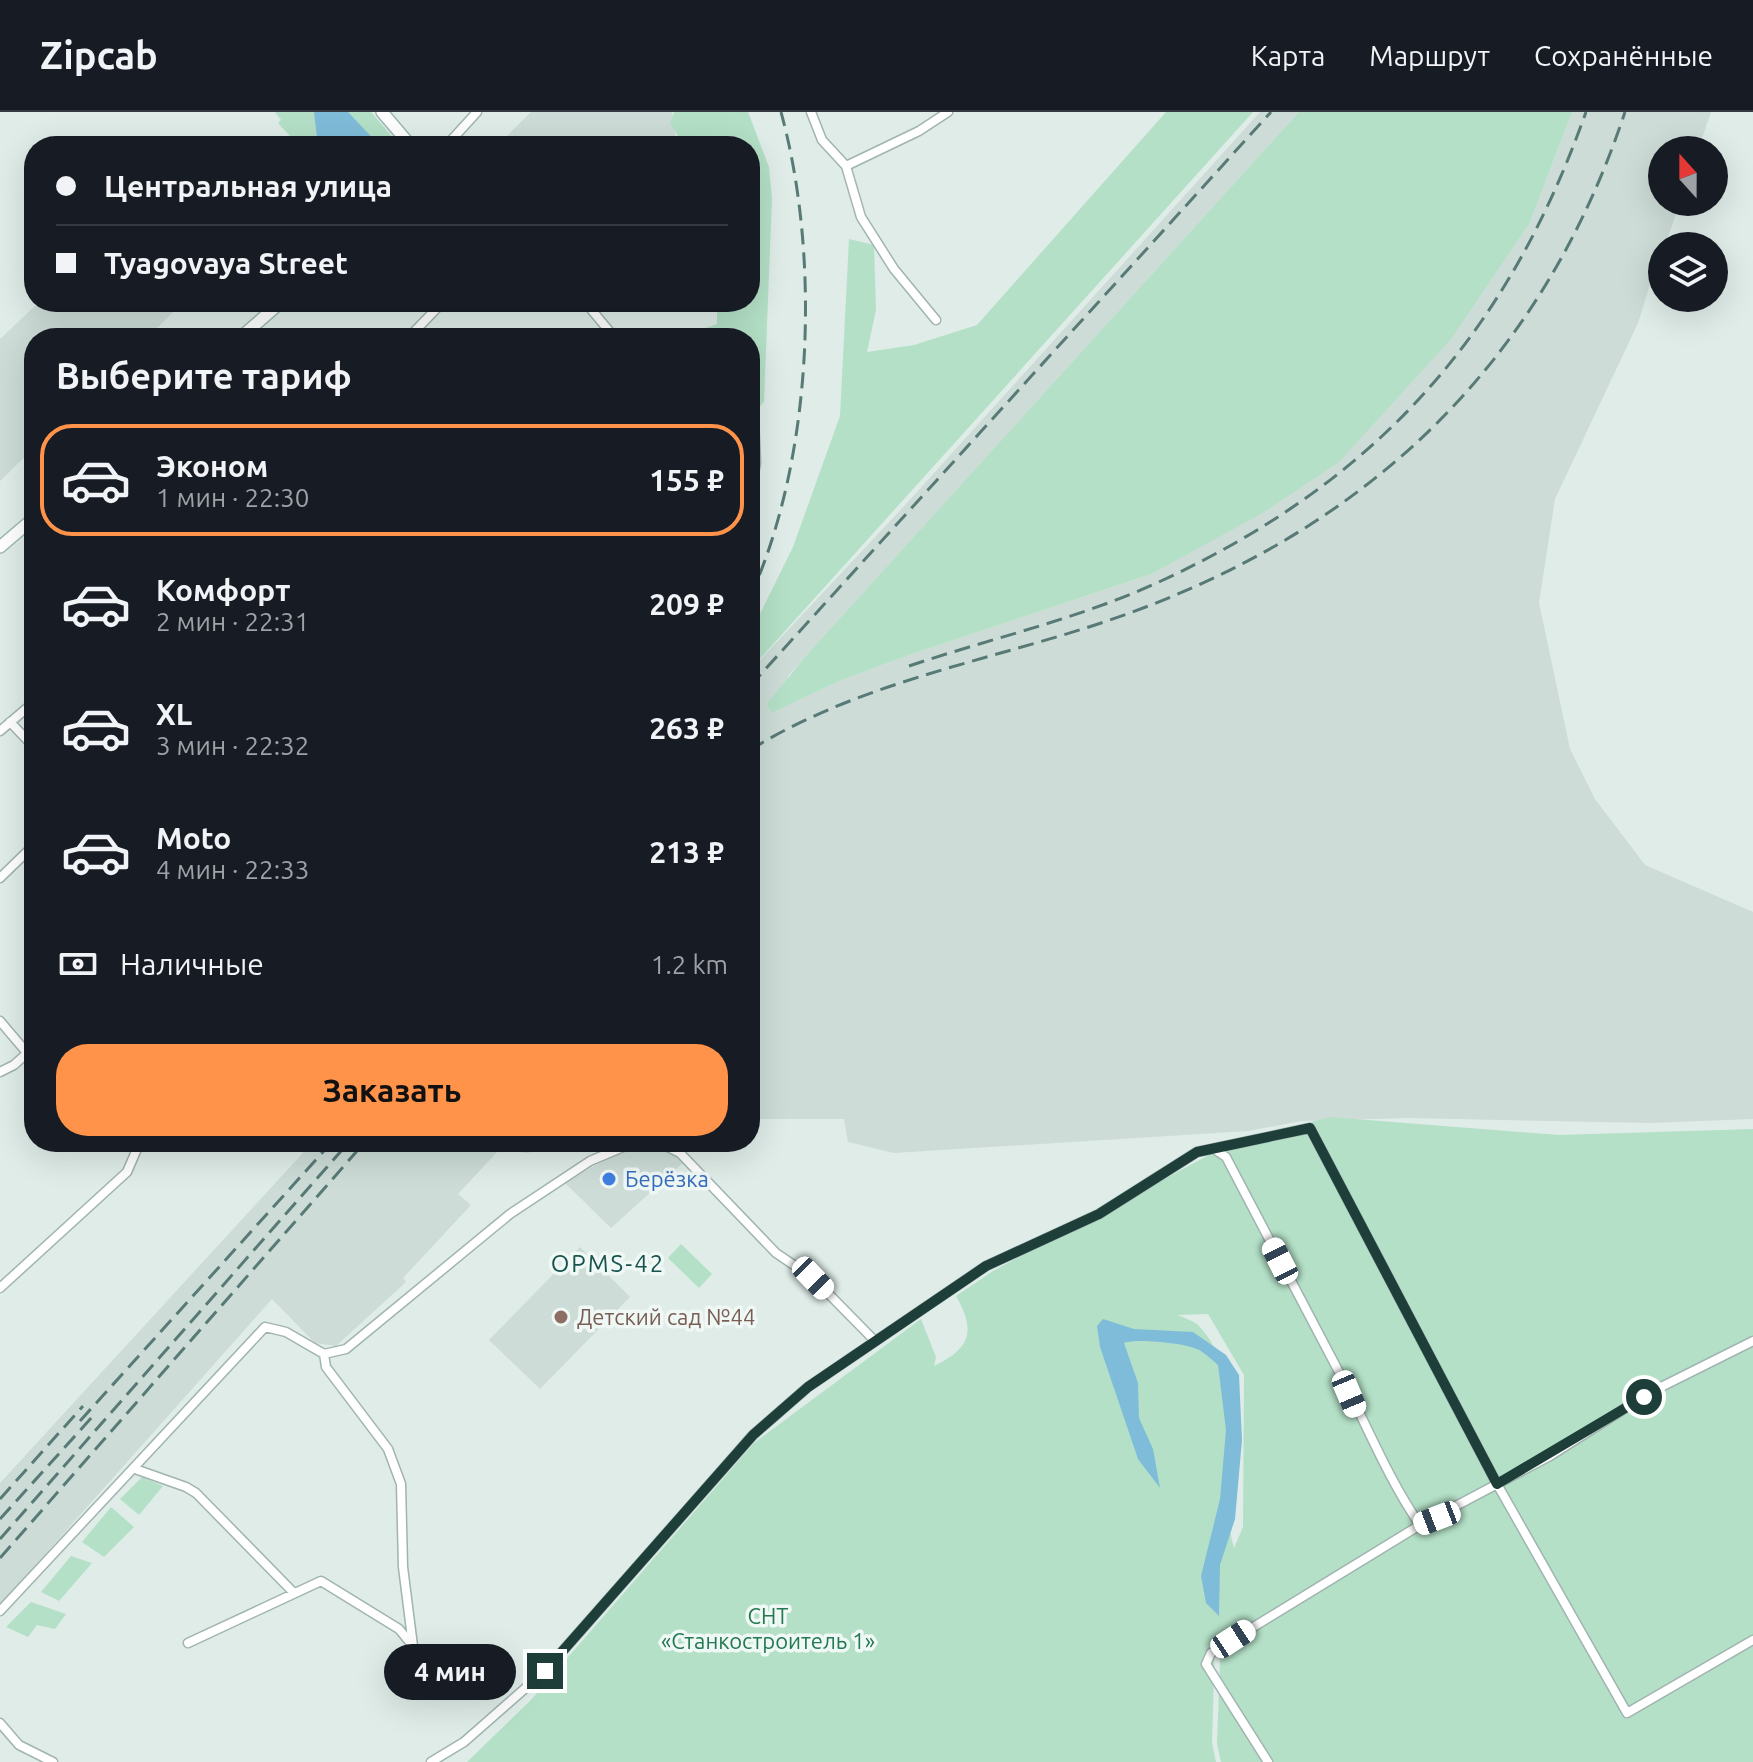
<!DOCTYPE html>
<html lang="ru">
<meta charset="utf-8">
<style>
:root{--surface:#171b24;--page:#242831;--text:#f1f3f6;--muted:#9ea1a6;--line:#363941;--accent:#ff934a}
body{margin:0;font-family:Ubuntu,sans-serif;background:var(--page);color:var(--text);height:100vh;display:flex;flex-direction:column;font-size:30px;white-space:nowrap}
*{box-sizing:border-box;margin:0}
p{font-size:26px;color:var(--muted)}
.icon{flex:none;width:44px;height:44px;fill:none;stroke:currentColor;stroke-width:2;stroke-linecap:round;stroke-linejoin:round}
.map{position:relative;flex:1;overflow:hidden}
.sheet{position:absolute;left:24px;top:216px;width:736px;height:824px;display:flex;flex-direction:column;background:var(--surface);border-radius:32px;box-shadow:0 8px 32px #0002}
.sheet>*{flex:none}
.guide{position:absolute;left:24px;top:24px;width:736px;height:176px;border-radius:32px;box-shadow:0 8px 32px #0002;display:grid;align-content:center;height:176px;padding:0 32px;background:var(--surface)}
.needle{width:52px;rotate:339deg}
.tools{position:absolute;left:1648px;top:24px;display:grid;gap:16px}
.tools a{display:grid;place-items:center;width:80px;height:80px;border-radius:50%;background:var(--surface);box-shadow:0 8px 32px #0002;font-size:40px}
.end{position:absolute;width:36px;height:36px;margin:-18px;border:10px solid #1e3e3a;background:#fff;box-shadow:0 0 0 4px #fff}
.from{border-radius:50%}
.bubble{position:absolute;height:56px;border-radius:28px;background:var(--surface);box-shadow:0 8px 32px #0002;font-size:26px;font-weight:600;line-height:56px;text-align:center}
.car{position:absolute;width:24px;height:48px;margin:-24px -12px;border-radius:10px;box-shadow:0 0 6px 2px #0007;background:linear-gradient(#fff 24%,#345 0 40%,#fff 0 76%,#345 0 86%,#fff 0)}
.guide b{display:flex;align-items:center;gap:28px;height:76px;font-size:30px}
.guide b+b{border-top:2px solid var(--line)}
.guide i{width:20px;height:20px;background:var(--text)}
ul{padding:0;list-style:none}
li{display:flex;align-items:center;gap:24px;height:112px;margin:0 16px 12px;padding:0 16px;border:4px solid transparent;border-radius:32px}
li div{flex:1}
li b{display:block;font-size:30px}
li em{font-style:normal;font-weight:600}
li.on{border-color:var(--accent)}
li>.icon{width:72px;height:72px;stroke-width:1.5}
h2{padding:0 32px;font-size:36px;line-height:96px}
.pay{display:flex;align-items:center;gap:20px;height:88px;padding:0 32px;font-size:30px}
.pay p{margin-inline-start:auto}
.button{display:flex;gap:16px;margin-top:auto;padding:16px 32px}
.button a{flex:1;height:92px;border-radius:32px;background:var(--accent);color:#111;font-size:32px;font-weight:600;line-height:92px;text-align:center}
header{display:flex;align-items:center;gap:48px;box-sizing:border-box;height:112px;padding:0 40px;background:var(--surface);border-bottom:2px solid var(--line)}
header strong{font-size:38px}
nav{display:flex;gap:44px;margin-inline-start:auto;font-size:28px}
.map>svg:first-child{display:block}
.built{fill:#cddcd7}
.green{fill:#b4e0c7;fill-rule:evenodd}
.water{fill:#7fbcd9}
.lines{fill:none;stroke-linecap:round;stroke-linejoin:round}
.street-casing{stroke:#a1b4b0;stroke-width:11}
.secondary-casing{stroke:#9cb9b3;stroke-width:14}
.street{stroke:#fff;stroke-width:8}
.secondary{stroke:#fff;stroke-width:11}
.rail{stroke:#587a76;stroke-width:3;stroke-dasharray:16 8;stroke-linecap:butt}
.route{stroke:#1e3e3a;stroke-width:10}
.shop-dot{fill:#3f7fe0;stroke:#eff8f5;stroke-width:3}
.education-dot{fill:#8d6e63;stroke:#eff8f5;stroke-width:3}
.labels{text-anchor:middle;stroke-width:7;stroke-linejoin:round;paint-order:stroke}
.shop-label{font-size:22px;fill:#366cbe;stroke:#eff8f5;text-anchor:start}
.education-label{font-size:22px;fill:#785e54;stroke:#eff8f5;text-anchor:start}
.park-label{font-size:22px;fill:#237952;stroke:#eff8f5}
.neighbourhood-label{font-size:24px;letter-spacing:2px;fill:#17524d;stroke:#eff8f5}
</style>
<header>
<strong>Zipcab</strong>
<nav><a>Карта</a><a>Маршрут</a><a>Сохранённые</a></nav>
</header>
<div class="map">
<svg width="1753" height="1650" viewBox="0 0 1753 1650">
<rect width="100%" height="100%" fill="#dfece8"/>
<path class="built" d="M 531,0 L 672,0 L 677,34 L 512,34 L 505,26 Z
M 1260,0 L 1299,0 L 789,563 L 772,601 L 839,569 L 906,544 L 1151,462 L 1530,110 L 1572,0 L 1711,0 L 1698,38 L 1662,38 L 1662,90 L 1680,90 L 1665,134 L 1662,134 L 1638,211 L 1555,387 L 1539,491 L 1570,637 L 1595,687 L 1645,753 L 1753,800 L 1753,1007 L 1650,1011 L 1408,1006 L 1302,1009 L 1248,1019 L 894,1041 L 848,1030 L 844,1007 L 750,1007 L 750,545 L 759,549 L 907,391 Z
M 39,190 L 183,190 L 147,226 L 34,226 L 34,336 L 0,369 L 0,227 Z
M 313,1030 L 572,1030 L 527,1041 L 500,1037 L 458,1082 L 471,1093 L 403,1166 L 406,1170 L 336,1234 L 315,1231 L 272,1187 L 0,1493 L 0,1371 Z
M 636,1032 L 654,1032 L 684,1050 L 611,1116 L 564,1070 Z
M 580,1135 L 630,1185 L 540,1277 L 489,1228 Z"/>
<path class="green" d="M 275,0 L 371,0 L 400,34 L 299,34 L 278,11 L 281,8 Z
M 674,0 L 748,0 L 769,55 L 772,86 L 764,290 L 750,304 L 750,226 L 693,226 L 700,218 L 717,212 L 717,190 L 750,190 L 750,34 L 684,34 L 670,11 Z
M 1166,0 L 1253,0 L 758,549 L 750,545 L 750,522 L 793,435 L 840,304 L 849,127 L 874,133 L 876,198 L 867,240 L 914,233 L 977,213 Z
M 1299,0 L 1572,0 L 1530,110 L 1451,227 L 1339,350 L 1259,403 L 1151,462 L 906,544 L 839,569 L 772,601 L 767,592 L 805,545 Z
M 1330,1005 L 1559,1023 L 1753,1017 L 1753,1650 L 1221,1650 L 1217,1632 L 1221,1523 L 1215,1530 L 1212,1631 L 1216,1650 L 467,1650 L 530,1589 L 754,1331 L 921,1207 L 936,1245 L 934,1254 C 971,1236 976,1219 956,1184 L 993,1159 L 1209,1043 L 1213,1036 ZM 1208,1202 L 1244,1263 L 1243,1415 L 1234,1436 C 1214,1367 1252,1270 1199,1214 C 1194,1209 1184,1206 1178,1203 Z
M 681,1132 L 712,1162 L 699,1176 L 668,1146 Z
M 142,1365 L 163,1374 L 139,1403 L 120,1387 Z
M 111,1395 L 134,1415 L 104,1445 L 82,1430 Z
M 71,1444 L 92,1451 L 59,1489 L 41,1480 Z
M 31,1490 L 66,1502 L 55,1517 L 37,1513 L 28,1525 L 6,1515 Z"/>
<path class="water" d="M 314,0 L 348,0 L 380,34 L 318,34 Z
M 1103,1207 L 1134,1217 L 1193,1220 L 1226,1243 L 1239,1263 L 1242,1328 L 1235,1407 L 1220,1453 L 1219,1504 L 1206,1491 L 1201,1464 L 1220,1387 L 1226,1318 L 1218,1253 C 1212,1248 1204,1240 1197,1237 C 1184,1231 1136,1226 1124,1231 L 1138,1271 L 1139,1306 L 1153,1337 L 1160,1376 L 1138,1347 L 1100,1235 L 1097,1214 Z"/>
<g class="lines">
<defs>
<path id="street" d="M 811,0 L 822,28 L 846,54 L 919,19 L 948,0
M 446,34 L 477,0
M 846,54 L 861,105 L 894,157 L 936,208
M 585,190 L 615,226
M 408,226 L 443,190
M 750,307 L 754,308 L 756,351 L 750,382
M 10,610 L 34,635
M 0,619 L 34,590
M 0,766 L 34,733
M 0,909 L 28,942
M 0,960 L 14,953 L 34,935
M 658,1030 L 680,1041 L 776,1141 L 813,1166 L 874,1228
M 1214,1037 L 1226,1045 C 1264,1118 1302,1190 1340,1262 C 1366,1311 1388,1367 1420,1413 L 1550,1344 L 1649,1281 L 1753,1229
M 0,1176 L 127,1060 L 140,1030
M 324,1242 L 326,1255 L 388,1337 L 401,1372 L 403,1455 L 413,1534
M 135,1357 L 186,1375 L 196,1381 L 294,1481
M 0,1499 L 265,1215 L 286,1220 L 324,1242 L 346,1237 L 510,1102 L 590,1049 L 635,1030
M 188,1531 L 321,1469 L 399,1517 L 412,1533
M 0,1611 L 19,1633 L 53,1650
M 431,1650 L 464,1630 L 545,1559 L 753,1323 L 808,1275 L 986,1154 L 1099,1102 L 1197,1040 L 1310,1016 L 1497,1372 L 1627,1601 L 1753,1528
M 1268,1650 L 1206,1552 L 1211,1541 L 1420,1413"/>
<path id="secondary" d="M 382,0 L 411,34
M 240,226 L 281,190
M 0,435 L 34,406"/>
</defs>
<use href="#street" class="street-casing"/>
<use href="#secondary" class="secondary-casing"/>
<use href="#street" class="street"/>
<use href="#secondary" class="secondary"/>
<path class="rail" d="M 750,485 C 813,347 821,146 781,0
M 909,554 C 992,526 1082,506 1161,469 C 1377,369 1507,223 1586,0
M 750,574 L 1271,0
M 750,638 C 857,572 978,551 1095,513 C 1355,428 1538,262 1625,0
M 80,1309 L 332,1030
M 0,1387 L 83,1294
M 0,1407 L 93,1304
M 0,1427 L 349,1030
M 0,1446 L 365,1030"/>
</g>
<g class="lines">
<path class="route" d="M 545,1559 L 753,1323 L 808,1275 L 986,1154 L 1099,1102 L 1197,1040 L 1310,1016 L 1497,1372 L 1644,1285"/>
</g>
<circle class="shop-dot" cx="609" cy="1067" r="8"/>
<circle class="education-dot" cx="561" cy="1205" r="8"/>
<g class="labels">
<g class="shop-label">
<text x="625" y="1075">Берёзка</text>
</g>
<g class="education-label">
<text x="577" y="1213">Детский сад №44</text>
</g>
<g class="park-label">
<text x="768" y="1512">СНТ<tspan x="768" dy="25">«Станкостроитель 1»</tspan></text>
</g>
<g class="neighbourhood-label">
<text x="608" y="1160">OPMS-42</text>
</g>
</g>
</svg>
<div class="tools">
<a><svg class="needle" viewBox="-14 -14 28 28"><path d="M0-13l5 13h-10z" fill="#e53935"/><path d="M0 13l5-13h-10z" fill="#9ea1a6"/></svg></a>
<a><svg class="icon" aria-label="layers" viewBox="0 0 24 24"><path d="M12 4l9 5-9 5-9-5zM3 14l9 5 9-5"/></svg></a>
</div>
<i class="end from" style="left:1644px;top:1285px"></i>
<i class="end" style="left:545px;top:1559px"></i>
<div class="bubble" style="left:384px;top:1532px;width:132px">4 мин</div>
<i class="car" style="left:1280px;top:1149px;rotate:333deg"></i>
<i class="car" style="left:813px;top:1166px;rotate:136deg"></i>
<i class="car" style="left:1349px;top:1282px;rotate:157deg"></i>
<i class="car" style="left:1437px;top:1406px;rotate:249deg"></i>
<i class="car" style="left:1233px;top:1527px;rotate:57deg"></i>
<div class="guide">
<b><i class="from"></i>Центральная улица</b>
<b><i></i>Tyagovaya Street</b>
</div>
<section class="sheet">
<h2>Выберите тариф</h2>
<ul>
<li class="on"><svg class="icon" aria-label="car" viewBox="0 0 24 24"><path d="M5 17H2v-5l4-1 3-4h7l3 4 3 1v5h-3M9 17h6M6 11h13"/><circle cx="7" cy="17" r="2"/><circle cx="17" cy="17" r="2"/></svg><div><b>Эконом</b><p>1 мин · 22:30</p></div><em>155 ₽</em></li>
<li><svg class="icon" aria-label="car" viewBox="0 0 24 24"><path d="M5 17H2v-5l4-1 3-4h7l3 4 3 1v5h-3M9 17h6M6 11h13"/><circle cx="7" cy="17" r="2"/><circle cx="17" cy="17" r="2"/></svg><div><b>Комфорт</b><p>2 мин · 22:31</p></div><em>209 ₽</em></li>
<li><svg class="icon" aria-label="car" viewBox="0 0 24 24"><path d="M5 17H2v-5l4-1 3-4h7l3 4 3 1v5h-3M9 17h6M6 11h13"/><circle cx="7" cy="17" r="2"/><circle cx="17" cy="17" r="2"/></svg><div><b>XL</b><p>3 мин · 22:32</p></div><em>263 ₽</em></li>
<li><svg class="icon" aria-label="car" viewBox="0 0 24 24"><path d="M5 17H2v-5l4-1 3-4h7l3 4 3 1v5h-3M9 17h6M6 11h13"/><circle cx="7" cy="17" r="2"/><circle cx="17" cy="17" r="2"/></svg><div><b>Moto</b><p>4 мин · 22:33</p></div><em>213 ₽</em></li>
</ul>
<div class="pay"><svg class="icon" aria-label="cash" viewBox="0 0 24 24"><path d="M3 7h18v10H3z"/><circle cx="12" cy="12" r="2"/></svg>Наличные<p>1.2 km</p></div>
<div class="button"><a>Заказать</a></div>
</section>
</div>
